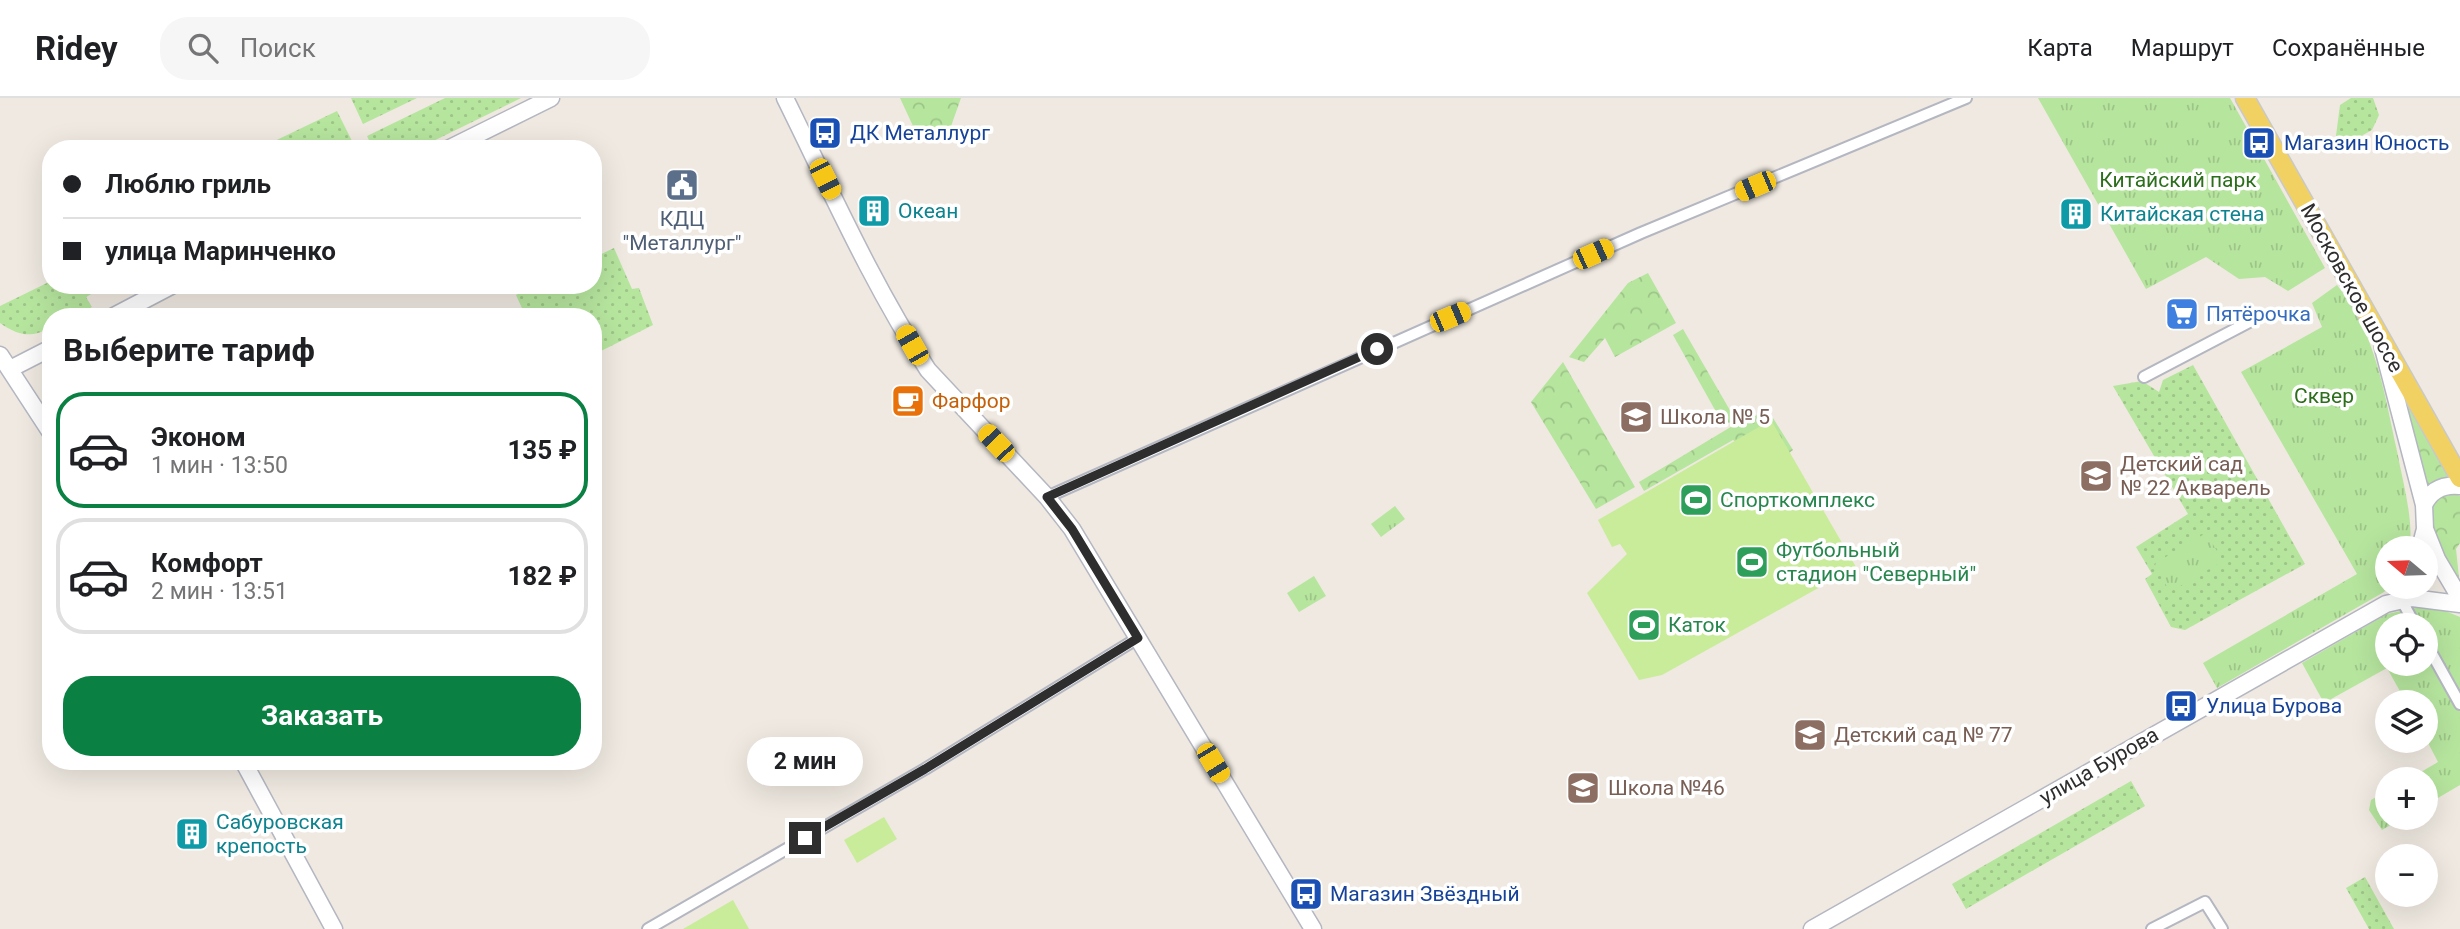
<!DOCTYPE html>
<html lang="ru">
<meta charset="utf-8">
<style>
:root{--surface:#fff;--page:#f6f6f6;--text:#202124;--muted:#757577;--line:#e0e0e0;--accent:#0b8043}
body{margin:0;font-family:Roboto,sans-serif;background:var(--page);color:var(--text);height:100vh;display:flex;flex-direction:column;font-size:26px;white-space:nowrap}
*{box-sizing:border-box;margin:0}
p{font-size:23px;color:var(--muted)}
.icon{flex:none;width:38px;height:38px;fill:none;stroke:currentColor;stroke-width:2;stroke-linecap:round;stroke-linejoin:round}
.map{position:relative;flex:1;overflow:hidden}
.panel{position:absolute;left:42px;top:210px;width:560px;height:462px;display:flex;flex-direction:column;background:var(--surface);border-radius:28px;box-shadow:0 7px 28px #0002}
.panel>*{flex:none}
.top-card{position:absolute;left:42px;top:42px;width:560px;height:154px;border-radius:28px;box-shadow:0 7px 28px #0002;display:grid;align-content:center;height:154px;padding:0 21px;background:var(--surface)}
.needle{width:46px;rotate:289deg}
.buttons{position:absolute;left:2375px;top:438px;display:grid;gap:14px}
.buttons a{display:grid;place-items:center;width:63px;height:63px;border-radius:50%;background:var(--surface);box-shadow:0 7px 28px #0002;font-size:35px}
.end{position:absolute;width:32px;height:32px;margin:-16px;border:9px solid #2e2e2e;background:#fff;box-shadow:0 0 0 4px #fff}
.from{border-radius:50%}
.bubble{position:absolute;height:49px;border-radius:24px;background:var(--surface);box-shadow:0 7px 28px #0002;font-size:23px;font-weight:700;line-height:49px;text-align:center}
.car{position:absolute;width:21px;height:42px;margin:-21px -10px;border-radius:9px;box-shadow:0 0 5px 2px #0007;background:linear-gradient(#f5c518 24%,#345 0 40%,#f5c518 0 76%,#345 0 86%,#f5c518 0)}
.top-card b{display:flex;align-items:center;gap:24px;height:66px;font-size:26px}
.top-card b+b{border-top:2px solid var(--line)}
.top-card i{width:18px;height:18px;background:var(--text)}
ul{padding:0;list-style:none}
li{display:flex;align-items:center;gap:21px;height:116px;margin:0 14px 10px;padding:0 7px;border:4px solid var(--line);border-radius:28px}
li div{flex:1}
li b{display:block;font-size:26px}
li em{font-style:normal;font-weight:700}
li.selected{border-color:var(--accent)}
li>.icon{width:63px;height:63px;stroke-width:1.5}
h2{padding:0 21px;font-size:32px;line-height:84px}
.button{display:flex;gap:14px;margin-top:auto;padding:14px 21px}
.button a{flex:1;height:80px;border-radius:28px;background:var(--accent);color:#fff;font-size:28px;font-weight:700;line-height:80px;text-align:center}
header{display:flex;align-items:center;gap:42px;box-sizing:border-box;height:98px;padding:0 35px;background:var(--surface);border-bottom:2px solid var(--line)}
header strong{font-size:33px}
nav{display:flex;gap:38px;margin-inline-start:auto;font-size:24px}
.search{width:490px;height:63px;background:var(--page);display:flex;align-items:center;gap:18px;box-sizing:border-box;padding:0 24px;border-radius:28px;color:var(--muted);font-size:26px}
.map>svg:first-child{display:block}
.grass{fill:url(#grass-dots)}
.forest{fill:url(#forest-crowns)}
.park{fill:url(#park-tufts);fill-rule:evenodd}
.pitch{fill:#c9ec9a}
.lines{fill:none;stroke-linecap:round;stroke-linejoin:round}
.street-casing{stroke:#b4b7c1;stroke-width:14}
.secondary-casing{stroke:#b4b7c1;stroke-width:19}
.primary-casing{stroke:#c9c9c9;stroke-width:21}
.street{stroke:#fff;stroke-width:10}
.secondary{stroke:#fff;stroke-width:16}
.primary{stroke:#f2d163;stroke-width:18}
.route{stroke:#2e2e2e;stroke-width:9}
.labels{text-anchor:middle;stroke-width:7;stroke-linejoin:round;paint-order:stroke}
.transit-label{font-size:21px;fill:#164399;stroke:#fff;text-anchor:start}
.park-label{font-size:21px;fill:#2c6e1b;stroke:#fff}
.culture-label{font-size:21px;fill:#0d838f;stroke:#fff;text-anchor:start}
.service-label{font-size:21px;fill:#4e5e75;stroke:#fff}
.street-label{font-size:21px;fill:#2e2e2e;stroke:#fff}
.shop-label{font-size:21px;fill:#366cbe;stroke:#fff;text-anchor:start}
.food-label{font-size:21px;fill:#c56008;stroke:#fff;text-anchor:start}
.education-label{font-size:21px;fill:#785e54;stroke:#fff;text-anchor:start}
.leisure-label{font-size:21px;fill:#27864d;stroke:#fff;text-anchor:start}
</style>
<header>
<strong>Ridey</strong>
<div class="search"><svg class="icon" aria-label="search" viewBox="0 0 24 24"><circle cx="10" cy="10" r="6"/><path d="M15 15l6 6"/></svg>Поиск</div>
<nav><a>Карта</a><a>Маршрут</a><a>Сохранённые</a></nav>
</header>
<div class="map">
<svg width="2460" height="831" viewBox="0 0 2460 831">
<defs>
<pattern id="grass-dots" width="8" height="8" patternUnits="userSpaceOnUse" patternTransform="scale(1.75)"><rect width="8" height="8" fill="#b6e59e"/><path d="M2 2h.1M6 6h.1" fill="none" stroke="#9dc588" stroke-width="1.8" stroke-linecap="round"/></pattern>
<pattern id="forest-crowns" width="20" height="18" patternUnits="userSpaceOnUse" patternTransform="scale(1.75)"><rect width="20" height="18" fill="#b6e59e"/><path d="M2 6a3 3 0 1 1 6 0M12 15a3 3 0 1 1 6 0" fill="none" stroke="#9dc588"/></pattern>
<pattern id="park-tufts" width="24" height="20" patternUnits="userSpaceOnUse" patternTransform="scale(1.75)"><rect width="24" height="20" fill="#b6e59e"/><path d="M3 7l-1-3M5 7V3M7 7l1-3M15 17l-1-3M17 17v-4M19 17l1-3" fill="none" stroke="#9dc588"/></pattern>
</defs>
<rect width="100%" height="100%" fill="#efe9e1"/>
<path class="grass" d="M 351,0 L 417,0 L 363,26 Z
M 445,0 L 521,0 L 417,51 L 373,51 L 367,38 Z
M 2351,0 L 2373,0 L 2379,17 L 2372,32 L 2334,53 L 2340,7 Z
M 337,13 L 356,51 L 258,51 Z
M 614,150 L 632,191 L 639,190 L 653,227 L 593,257 L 593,219 L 526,219 L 516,197 L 536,187 L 593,187 L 593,160 Z
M 51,183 L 51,187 L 107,187 L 86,199 L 92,209 L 73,219 L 51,219 L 51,230 C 30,240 19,238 0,225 L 0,208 Z
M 2193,267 L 2305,466 L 2185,532 L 2171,529 L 2145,481 L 2152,476 L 2136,449 L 2188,416 L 2113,288 L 2142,283 L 2159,294 L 2163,282 Z
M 2131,683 L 2145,708 L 1966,811 L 1952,786 Z
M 2365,779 L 2394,831 L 2369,831 L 2346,790 Z"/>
<path class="forest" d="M 900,0 L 961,0 L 949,34 L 941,39 L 913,28 Z
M 1648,175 L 1676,225 L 1615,259 L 1605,240 L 1584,264 L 1569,259 L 1628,185 Z
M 1683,231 L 1735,321 L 1724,328 L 1673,237 Z
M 1563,264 L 1635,389 L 1596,411 L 1531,304 Z
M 2395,279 L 2456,382 L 2426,391 Z
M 1761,316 L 1773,320 L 1793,352 L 1774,367 L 1733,342 L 1644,393 L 1639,384 L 1744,321 Z
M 2452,394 L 2460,398 L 2460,445 L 2456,451 L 2460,489 C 2446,467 2406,402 2452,394 Z"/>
<path class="park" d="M 2038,0 L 2230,0 L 2325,170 L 2288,193 L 2265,179 L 2239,181 L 2206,159 L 2146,191 Z
M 2337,187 C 2376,235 2384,294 2397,353 C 2403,385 2413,418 2410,450 L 2387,450 L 2387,488 L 2390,488 L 2384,494 L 2217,590 L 2203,565 L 2357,476 L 2241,274 L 2322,229 L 2312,205 Z
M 1395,408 L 1405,421 L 1381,439 L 1371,426 Z
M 2206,435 L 2223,463 L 2170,494 L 2154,466 Z
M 1314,478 L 1326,498 L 1299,514 L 1287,495 Z
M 2415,510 L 2438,510 L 2460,519 L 2460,687 L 2426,707 L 2426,681 L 2409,681 L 2438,664 L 2426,641 L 2426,604 L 2406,604 L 2387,570 L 2324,605 L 2302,565 L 2387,516 ZM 2387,527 L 2426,527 L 2426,565 L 2387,565 Z
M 2387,693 L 2387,719 L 2404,719 L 2382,732 L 2369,712 L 2371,702 Z"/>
<path class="pitch" d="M 1771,322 L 1856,469 L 1662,577 L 1639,582 L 1587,495 L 1627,456 L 1620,446 L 1612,449 L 1598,422 Z
M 884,719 L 897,741 L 857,765 L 844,742 Z
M 733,802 L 749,831 L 683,831 Z"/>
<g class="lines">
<defs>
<path id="street" d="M 2144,279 L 2251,223
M 1047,399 L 1641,135 L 1966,0
M 2401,501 L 2415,527
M 2426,545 L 2460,606
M 648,831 L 925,671 L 1138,540
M 2152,831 L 2205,804 L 2222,831"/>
<path id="secondary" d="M 785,0 C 830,91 872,186 928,272 L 1047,399 L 1072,431 L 1313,831
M 448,51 L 551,0
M 112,219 L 173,187
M 2383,250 L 2424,407 L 2425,431 L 2420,450
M 0,257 L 51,335
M 10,271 L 51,250
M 2424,407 C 2431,392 2443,386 2460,388
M 2425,431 L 2437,461 L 2460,500
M 243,663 L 334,831
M 1812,831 L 2386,506 L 2412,500 L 2460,506"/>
<path id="primary" d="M 2245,0 L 2460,380"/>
</defs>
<use href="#street" class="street-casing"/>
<use href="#secondary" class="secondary-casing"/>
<use href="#primary" class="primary-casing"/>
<use href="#street" class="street"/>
<use href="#secondary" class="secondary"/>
<use href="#primary" class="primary"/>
</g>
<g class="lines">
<path class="route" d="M 805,740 L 925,671 L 1138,540 L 1072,431 L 1047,399 L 1377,251"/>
</g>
<defs>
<symbol id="bus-square" viewBox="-11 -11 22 22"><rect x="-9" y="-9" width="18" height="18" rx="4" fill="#1a4fb4" stroke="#fff"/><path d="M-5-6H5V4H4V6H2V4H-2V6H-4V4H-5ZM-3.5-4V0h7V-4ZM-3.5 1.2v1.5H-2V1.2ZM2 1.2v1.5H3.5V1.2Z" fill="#fff"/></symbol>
<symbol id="civic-square" viewBox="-11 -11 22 22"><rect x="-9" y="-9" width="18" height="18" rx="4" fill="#5c6f8a" stroke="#fff"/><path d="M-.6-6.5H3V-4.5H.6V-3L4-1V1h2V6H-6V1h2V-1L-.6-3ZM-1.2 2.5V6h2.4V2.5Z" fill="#fff"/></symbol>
<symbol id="building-square" viewBox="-11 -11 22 22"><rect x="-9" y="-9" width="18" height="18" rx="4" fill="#0f9aa8" stroke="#fff"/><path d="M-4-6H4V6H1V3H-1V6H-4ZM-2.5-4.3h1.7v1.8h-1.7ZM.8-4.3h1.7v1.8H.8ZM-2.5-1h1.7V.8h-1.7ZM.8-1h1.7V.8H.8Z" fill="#fff"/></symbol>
<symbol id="supermarket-square" viewBox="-11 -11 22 22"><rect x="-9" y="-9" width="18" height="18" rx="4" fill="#3f7fe0" stroke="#fff"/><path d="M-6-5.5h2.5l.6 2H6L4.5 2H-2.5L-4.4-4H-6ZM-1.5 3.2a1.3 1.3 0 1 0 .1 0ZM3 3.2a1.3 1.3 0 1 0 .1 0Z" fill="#fff"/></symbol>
<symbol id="cafe-square" viewBox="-11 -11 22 22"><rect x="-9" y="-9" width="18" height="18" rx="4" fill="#e8710a" stroke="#fff"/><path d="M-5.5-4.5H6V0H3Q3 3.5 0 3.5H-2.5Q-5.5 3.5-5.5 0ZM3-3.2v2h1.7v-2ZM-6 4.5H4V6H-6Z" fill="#fff"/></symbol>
<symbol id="school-square" viewBox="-11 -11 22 22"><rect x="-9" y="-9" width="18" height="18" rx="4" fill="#8d6e63" stroke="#fff"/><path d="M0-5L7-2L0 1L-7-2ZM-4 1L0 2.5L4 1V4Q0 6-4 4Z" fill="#fff"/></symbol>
<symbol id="stadium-square" viewBox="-11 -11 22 22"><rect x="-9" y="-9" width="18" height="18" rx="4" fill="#2e9e5b" stroke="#fff"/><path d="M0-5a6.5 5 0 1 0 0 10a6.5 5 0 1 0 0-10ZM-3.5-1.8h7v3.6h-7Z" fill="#fff"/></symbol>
</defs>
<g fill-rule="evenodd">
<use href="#bus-square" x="806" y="16" width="38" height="38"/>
<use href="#bus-square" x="2240" y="26" width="38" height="38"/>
<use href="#civic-square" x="663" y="68" width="38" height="38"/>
<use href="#building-square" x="855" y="94" width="38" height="38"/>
<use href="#building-square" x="2057" y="97" width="38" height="38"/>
<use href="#supermarket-square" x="2163" y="197" width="38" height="38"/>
<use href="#cafe-square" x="889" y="284" width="38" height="38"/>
<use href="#school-square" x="1617" y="300" width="38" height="38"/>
<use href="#school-square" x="2077" y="359" width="38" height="38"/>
<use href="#stadium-square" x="1677" y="383" width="38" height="38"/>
<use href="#stadium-square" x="1733" y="445" width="38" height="38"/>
<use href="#stadium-square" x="1625" y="508" width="38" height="38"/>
<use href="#bus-square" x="2162" y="589" width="38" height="38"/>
<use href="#school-square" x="1791" y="618" width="38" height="38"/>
<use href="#school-square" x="1564" y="671" width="38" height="38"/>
<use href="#building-square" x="173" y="717" width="38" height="38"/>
<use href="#bus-square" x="1287" y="777" width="38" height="38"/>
</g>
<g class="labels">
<g class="transit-label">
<text x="850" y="42">ДК Металлург</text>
<text x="2284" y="52">Магазин Юность</text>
<text x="2206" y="615">Улица Бурова</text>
<text x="1330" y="803">Магазин Звёздный</text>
</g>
<g class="park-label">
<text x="2178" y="89">Китайский парк</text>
<text x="2324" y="305">Сквер</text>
</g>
<g class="culture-label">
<text x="898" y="120">Океан</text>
<text x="2100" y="123">Китайская стена</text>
<text x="216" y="731">Сабуровская<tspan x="216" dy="24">крепость</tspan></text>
</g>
<g class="service-label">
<text x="682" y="128">КДЦ<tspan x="682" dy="24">"Металлург"</tspan></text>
</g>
<g class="street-label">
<text transform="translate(2352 190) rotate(61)" y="7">Московское шоссе</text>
<text transform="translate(2099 668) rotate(-30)" y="7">улица Бурова</text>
</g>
<g class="shop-label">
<text x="2206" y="223">Пятёрочка</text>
</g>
<g class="food-label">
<text x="932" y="310">Фарфор</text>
</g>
<g class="education-label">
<text x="1660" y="326">Школа № 5</text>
<text x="2120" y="373">Детский сад<tspan x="2120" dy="24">№ 22 Акварель</tspan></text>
<text x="1834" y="644">Детский сад № 77</text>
<text x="1608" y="697">Школа №46</text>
</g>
<g class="leisure-label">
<text x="1720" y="409">Спорткомплекс</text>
<text x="1776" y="459">Футбольный<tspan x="1776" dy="24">стадион "Северный"</tspan></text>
<text x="1668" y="534">Каток</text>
</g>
</g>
</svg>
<div class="buttons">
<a><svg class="needle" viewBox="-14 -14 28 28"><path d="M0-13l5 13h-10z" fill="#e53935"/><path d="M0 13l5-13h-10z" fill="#757577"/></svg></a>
<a><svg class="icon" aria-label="locate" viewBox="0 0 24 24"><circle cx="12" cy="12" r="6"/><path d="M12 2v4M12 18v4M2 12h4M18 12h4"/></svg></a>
<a><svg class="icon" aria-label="layers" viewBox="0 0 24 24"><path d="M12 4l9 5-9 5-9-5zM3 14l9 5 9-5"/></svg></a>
<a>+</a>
<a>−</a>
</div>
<i class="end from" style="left:1377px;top:251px"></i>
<i class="end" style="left:805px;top:740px"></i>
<div class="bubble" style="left:747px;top:639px;width:116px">2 мин</div>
<i class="car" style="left:825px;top:81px;rotate:153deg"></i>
<i class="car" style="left:1755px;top:88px;rotate:247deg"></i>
<i class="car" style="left:1593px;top:156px;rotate:66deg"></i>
<i class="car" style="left:1450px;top:219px;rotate:67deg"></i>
<i class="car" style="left:912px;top:247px;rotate:330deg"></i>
<i class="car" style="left:996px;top:345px;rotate:317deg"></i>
<i class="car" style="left:1213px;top:665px;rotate:149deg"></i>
<div class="top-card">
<b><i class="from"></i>Люблю гриль</b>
<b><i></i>улица Маринченко</b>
</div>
<section class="panel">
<h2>Выберите тариф</h2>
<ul>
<li class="selected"><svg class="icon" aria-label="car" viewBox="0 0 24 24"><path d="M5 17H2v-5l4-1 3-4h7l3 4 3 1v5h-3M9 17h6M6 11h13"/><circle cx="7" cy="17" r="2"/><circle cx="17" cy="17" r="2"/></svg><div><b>Эконом</b><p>1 мин · 13:50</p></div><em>135 ₽</em></li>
<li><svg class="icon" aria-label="car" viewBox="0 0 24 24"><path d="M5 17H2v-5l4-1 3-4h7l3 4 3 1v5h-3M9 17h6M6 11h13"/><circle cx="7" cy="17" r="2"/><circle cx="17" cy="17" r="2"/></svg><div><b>Комфорт</b><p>2 мин · 13:51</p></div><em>182 ₽</em></li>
</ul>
<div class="button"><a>Заказать</a></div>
</section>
</div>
